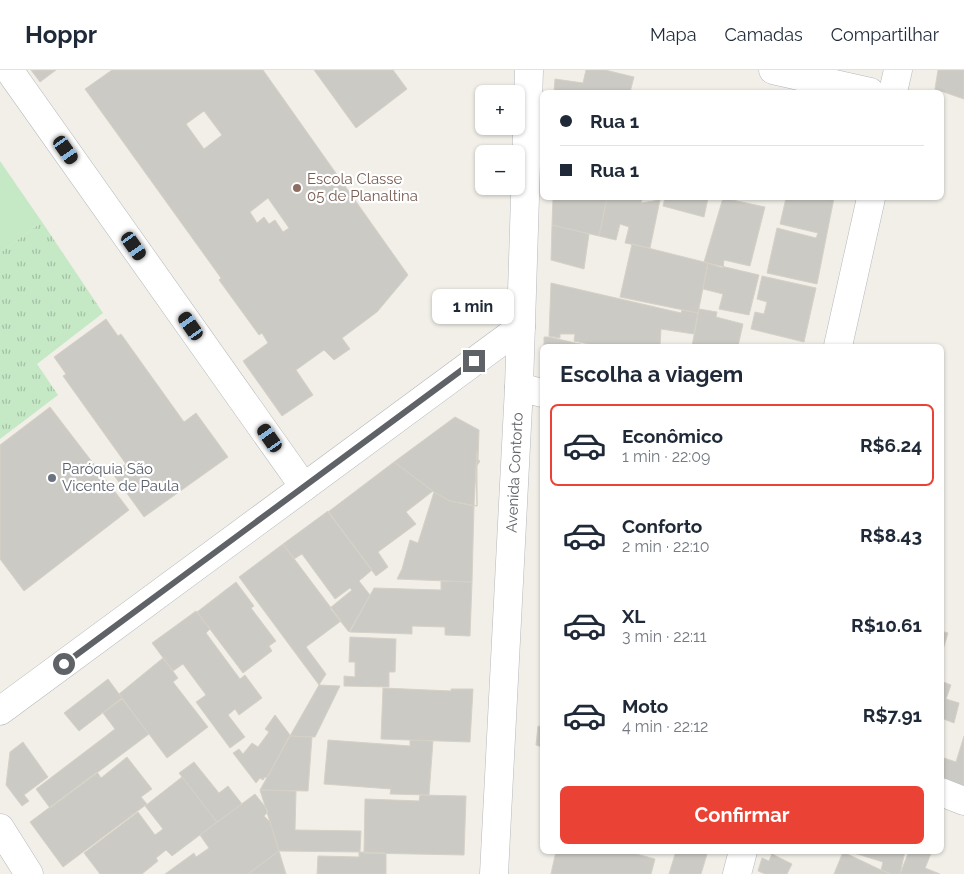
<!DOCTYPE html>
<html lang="pt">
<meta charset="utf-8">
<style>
:root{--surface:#fff;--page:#f6f6f7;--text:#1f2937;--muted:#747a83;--line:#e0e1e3;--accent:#ea4335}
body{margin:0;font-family:Raleway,sans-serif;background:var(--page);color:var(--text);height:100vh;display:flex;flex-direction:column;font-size:19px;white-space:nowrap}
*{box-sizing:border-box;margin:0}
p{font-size:16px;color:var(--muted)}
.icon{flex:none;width:28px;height:28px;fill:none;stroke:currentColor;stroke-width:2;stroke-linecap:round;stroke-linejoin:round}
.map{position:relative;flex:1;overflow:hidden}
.drawer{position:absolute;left:540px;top:274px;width:404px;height:510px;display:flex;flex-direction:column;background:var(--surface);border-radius:8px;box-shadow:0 1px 4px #0004}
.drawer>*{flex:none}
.banner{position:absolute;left:540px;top:20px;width:404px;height:110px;border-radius:8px;box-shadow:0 1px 4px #0004;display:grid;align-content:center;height:110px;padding:0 20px;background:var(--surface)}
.controls{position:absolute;left:475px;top:15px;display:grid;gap:10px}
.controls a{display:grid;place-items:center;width:50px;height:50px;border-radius:8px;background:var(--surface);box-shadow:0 1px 4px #0004;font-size:25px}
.end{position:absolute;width:22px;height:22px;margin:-11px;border:6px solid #5f6368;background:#fff;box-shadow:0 0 0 2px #fff}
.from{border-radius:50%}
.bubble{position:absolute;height:35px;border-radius:8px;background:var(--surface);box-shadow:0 1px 4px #0004;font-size:16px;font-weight:700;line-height:35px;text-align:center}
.car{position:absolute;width:15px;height:30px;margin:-15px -8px;border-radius:6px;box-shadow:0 0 4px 1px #0007;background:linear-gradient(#222 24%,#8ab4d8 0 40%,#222 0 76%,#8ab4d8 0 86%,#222 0)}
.banner b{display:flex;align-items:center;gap:18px;height:48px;font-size:19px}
.banner b+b{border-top:1px solid var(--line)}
.banner i{width:12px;height:12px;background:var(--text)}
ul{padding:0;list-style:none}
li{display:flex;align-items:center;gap:15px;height:82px;margin:0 10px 8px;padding:0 10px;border:2px solid transparent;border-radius:8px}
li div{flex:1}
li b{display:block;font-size:19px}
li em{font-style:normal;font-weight:700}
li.on{border-color:var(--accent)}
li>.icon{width:45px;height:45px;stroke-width:1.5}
h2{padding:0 20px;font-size:22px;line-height:60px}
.cta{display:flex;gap:10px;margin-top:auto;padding:10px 20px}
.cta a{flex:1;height:58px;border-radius:8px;background:var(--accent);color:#fff;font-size:20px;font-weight:700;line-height:58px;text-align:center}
header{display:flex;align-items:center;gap:30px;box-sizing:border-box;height:70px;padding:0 25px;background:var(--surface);border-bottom:1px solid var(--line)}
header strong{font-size:24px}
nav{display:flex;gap:28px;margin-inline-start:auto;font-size:18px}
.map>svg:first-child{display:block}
.grass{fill:url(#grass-tufts)}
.pitch{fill:#c5e8c5}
.building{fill:#cccac5;stroke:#d6d1c6;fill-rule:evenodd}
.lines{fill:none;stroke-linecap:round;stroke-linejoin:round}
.street-casing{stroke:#b5b8bc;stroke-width:29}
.street{stroke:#fff;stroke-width:28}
.route{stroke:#5f6368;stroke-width:6}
.education-dot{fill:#8d6e63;stroke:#fff;stroke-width:2}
.worship-dot{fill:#6b7280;stroke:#fff;stroke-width:2}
.labels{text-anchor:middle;stroke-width:4.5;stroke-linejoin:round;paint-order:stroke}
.education-label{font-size:15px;fill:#785e54;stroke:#fff;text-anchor:start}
.worship-label{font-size:15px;fill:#5b616d;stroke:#fff;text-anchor:start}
.street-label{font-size:15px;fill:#5f6368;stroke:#fff}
</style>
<header>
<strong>Hoppr</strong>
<nav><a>Mapa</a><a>Camadas</a><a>Compartilhar</a></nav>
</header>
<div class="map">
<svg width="964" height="804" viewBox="0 0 964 804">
<defs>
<pattern id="grass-tufts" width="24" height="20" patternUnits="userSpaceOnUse" patternTransform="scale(1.25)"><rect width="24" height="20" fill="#c5e8c5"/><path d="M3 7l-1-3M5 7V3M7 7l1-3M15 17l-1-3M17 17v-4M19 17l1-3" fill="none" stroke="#a3c0a4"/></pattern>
</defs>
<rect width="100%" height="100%" fill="#f1efe8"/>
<path class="grass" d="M 42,152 L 103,243 L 37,294 L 58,325 L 0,369 L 0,183 Z"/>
<path class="pitch" d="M 0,91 L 42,152 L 0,183 Z"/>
<path class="building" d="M 31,0 L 56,0 L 40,12 Z
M 112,0 L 263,0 L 408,205 L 377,242 L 342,268 L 350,279 L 334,290 L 324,280 L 296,300 L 313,325 L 282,346 L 243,291 L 268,273 L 262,263 L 259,265 L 219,210 L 221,208 L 85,19 ZM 204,41 L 222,65 L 204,79 L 186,54 ZM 268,128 L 289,158 L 283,162 L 275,150 L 269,154 L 264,147 L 257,153 L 250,142 Z
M 314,0 L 393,0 L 407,19 L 356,58 Z
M 586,0 L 605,0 L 634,7 L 630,22 L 554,22 L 555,9 L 583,13 Z
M 938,0 L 964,0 L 964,29 L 935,19 Z
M 553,128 L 607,128 L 599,166 L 552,155 Z
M 607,128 L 642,128 L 641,133 L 660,130 L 650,178 L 625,173 L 629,157 L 620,154 L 616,170 L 599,166 Z
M 665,128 L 708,128 L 704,147 L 663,136 Z
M 723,128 L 765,137 L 750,196 L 724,190 L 723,198 L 704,192 Z
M 786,128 L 834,128 L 817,214 L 767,203 L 777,158 L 816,168 L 818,163 L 780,154 Z
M 552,155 L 589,164 L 584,199 L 551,190 Z
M 632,174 L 708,193 L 698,243 L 620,227 Z
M 708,193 L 759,205 L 749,245 L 719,239 L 723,224 L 703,219 Z
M 762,206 L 816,218 L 804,272 L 751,259 L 755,242 L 764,244 L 767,232 L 757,229 Z
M 551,213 L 681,243 L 682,240 L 698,243 L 694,264 L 661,259 L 660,276 L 643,276 L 636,274 L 636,276 L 599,276 L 574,271 L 575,264 L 560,264 L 560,268 L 549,266 Z
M 699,239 L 717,242 L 716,247 L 743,254 L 738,276 L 692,276 Z
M 106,249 L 118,266 L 121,264 L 184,352 L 196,343 L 228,387 L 144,447 L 113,404 L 126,394 L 63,306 L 66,304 L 54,287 Z
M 544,267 L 549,267 L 589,276 L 544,276 Z
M 50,337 L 129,440 L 24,521 L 0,489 L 0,375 Z
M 455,347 L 479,360 L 478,390 L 480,391 L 476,397 L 477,436 L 450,431 L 434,422 L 394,392 Z
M 477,381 L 477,436 L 474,435 Z
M 394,392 L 433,421 L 406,442 L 416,454 L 378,482 L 388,497 L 376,506 L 328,442 Z
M 434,422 L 450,431 L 474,436 L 472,512 L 397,509 L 402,499 L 410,470 L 418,473 Z
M 328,441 L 372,500 L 359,511 L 370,525 L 349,562 L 330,538 L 352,520 L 350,518 L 335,529 L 302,484 L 294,489 L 283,474 Z
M 283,474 L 341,551 L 306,577 L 326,604 L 319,615 L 239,507 Z
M 441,511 L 472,512 L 470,566 L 445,565 L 445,557 L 412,556 L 412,564 L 350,562 L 374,518 L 441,520 Z
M 236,512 L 254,536 L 251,538 L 276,571 L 269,576 L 272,581 L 243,603 L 197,542 Z
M 196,541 L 210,559 L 206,563 L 240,609 L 245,605 L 262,628 L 239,645 L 235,639 L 228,645 L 245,667 L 230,678 L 196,632 L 206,625 L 183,594 L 173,601 L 152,573 Z
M 941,561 L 948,563 L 942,583 L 941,583 Z
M 350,567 L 396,569 L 395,602 L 389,602 L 389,617 L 344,616 L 344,606 L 355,607 L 355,592 L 349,592 Z
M 163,588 L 178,608 L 173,612 L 208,657 L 167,688 L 119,624 Z
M 108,609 L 122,628 L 79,661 L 64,643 Z
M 941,611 L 951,615 L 946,629 L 959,633 L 954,653 L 941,648 Z
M 319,615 L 340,616 L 315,667 L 290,666 Z
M 383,618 L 451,621 L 451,619 L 473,619 L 470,672 L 381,669 Z
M 122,629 L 149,664 L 50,738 L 36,719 L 115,659 L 103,643 Z
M 275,645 L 290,665 L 267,708 L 265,707 L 263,710 L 260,708 L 256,713 L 233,683 L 239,679 L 243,684 L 252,673 L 258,677 L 269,662 L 265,659 Z
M 538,656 L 542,657 L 542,677 L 536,675 Z
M 290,666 L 312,667 L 308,721 L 260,720 Z
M 964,666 L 964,716 L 941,707 L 944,688 L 956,692 Z
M 328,670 L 410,676 L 410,670 L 433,671 L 429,725 L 390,724 L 391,719 L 324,714 Z
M 23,672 L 48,707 L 24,725 L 29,731 L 22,736 L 6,715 L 10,682 Z
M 127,687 L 152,719 L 141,727 L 147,734 L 63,797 L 30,752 L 97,702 L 101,708 Z
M 194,692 L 219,723 L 228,716 L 242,734 L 217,752 L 179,703 Z
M 182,707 L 217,752 L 172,786 L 166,780 L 156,788 L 158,791 L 142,804 L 100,804 L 84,783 L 138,742 L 155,765 L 163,759 L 145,736 Z
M 260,720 L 296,721 L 295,760 L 361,761 L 360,782 L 279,781 Z
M 255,724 L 266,738 L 268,742 L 264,746 L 270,752 L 279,781 L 248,804 L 165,804 L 194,783 L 196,787 L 209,778 L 200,765 Z
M 420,725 L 466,726 L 464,785 L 364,783 L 365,729 L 419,731 Z
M 279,781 L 286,804 L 248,804 Z
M 556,781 L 625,781 L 655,789 L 651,804 L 551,804 Z
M 676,781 L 708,781 L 701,804 L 669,804 Z
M 905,781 L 900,804 L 891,804 L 881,800 L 883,792 L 851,782 Z
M 909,781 L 932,781 L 925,798 L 940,804 L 900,804 Z
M 359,782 L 386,783 L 386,804 L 317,804 L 318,786 L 359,787 Z
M 843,782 L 881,800 L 891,804 L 834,804 Z
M 772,784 L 792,794 L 787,804 L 765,804 L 758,801 L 762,788 L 769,791 Z"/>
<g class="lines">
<defs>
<g id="street">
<path d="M 9,0 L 304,417"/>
<path d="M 773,0 L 870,22"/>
<path d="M 893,22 L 898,0"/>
<path d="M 838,276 L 871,128"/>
<path d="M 519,317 L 542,323"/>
<path d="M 0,641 L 521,257"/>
<path d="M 941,722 L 964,731"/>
<path d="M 0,758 L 29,804"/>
<path id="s1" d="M 494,804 L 519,317 L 529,0"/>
<path d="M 737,804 L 743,781"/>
</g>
</defs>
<use href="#street" class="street-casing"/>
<use href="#street" class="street"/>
</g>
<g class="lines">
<path class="route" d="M 64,594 L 474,291"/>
</g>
<circle class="education-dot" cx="297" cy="118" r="5"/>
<circle class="worship-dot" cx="52" cy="408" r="5"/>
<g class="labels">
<g class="education-label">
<text x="307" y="114">Escola Classe<tspan x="307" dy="17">05 de Planaltina</tspan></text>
</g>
<g class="worship-label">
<text x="62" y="404">Paróquia São<tspan x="62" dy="17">Vicente de Paula</tspan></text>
</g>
<g class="street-label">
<text dy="5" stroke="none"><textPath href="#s1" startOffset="402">Avenida Contorto</textPath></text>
</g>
</g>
</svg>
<div class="controls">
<a>+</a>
<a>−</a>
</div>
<i class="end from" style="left:64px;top:594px"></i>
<i class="end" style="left:474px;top:291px"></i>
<div class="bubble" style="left:432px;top:219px;width:82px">1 min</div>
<i class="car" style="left:66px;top:80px;rotate:145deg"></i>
<i class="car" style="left:134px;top:176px;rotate:145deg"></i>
<i class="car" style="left:191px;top:256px;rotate:325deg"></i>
<i class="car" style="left:270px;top:368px;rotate:325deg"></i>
<div class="banner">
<b><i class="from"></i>Rua 1</b>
<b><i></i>Rua 1</b>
</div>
<section class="drawer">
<h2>Escolha a viagem</h2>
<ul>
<li class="on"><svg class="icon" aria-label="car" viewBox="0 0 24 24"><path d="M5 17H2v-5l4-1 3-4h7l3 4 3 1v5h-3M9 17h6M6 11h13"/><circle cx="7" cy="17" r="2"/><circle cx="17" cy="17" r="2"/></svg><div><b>Econômico</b><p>1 min · 22:09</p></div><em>R$6.24</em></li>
<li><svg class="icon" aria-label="car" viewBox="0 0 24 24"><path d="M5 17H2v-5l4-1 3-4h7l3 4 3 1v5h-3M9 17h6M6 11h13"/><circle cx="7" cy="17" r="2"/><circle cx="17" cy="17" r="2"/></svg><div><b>Conforto</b><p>2 min · 22:10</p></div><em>R$8.43</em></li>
<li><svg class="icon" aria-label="car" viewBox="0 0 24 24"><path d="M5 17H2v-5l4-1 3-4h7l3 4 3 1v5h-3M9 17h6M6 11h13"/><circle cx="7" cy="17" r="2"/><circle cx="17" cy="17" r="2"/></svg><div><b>XL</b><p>3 min · 22:11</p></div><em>R$10.61</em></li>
<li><svg class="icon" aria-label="car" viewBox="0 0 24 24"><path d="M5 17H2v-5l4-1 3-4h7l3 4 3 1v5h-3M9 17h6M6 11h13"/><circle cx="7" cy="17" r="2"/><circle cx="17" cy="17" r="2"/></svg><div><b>Moto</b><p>4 min · 22:12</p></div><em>R$7.91</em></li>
</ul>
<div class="cta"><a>Confirmar</a></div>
</section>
</div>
